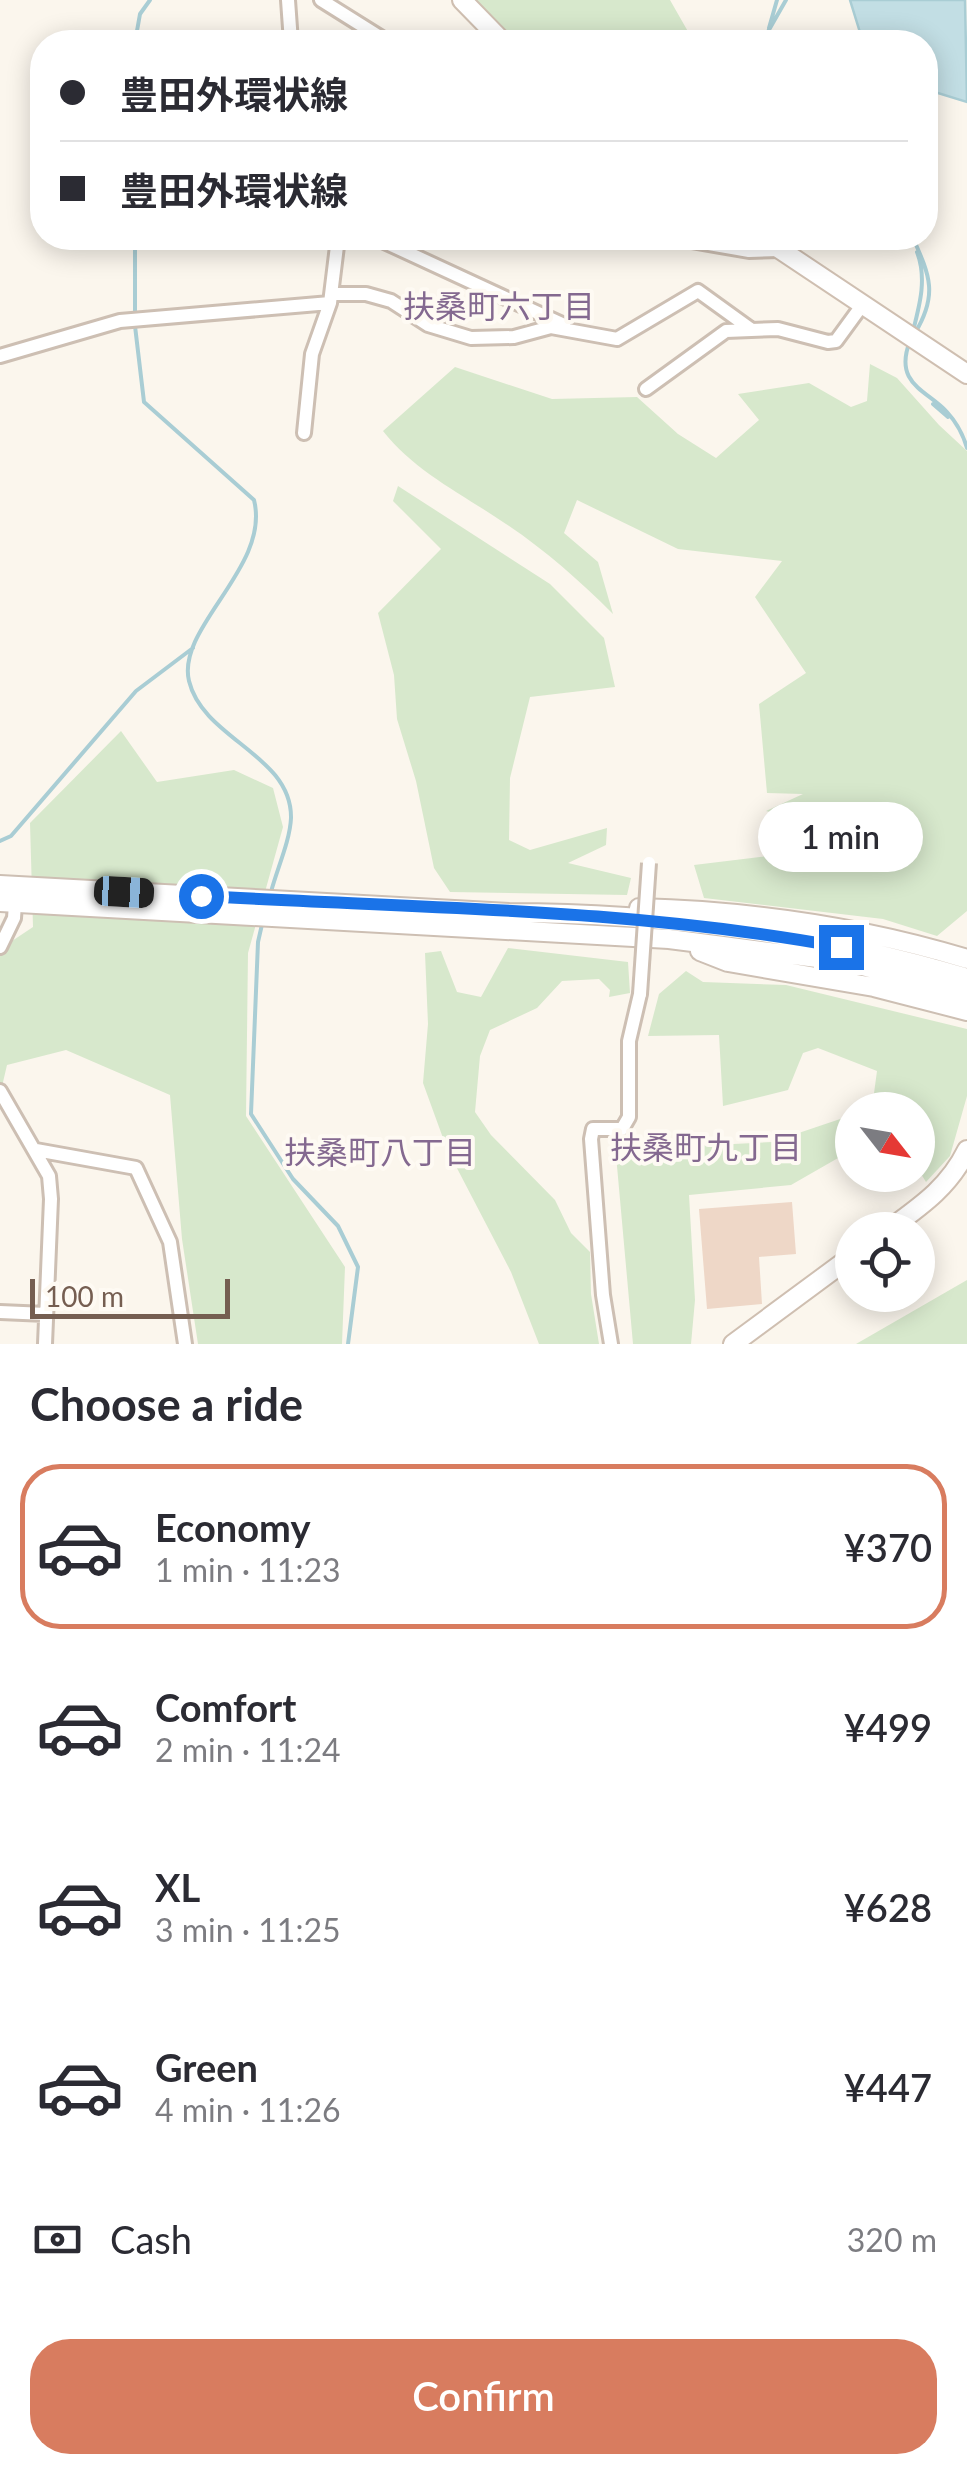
<!DOCTYPE html>
<meta charset="utf-8">
<style>
:root{--surface:#fff;--page:#f2f2f3;--text:#2b2b33;--muted:#7c7c81;--line:#e1e1e2;--accent:#d87c5f}
body{margin:0;font-family:Lato,"Noto Sans JP",sans-serif;background:var(--page);color:var(--text);height:100vh;display:flex;flex-direction:column;font-size:38px;white-space:nowrap}
*{box-sizing:border-box;margin:0}
p{font-size:32px;color:var(--muted)}
.icon{flex:none;width:55px;height:55px;fill:none;stroke:currentColor;stroke-width:2;stroke-linecap:round;stroke-linejoin:round}
.map{position:relative;height:1344px;overflow:hidden}
.drawer{display:flex;flex-direction:column;background:var(--surface);flex:1}
.drawer>*{flex:none}
.guide{position:absolute;left:30px;top:30px;width:908px;height:220px;border-radius:40px;box-shadow:0 5px 25px #0003;display:grid;align-content:center;height:220px;padding:0 30px;background:var(--surface)}
.needle{width:65px;rotate:121deg}
.tools{position:absolute;left:835px;top:1092px;display:grid;gap:20px}
.tools a{display:grid;place-items:center;width:100px;height:100px;border-radius:50%;background:var(--surface);box-shadow:0 5px 25px #0003;font-size:50px}
.scale{position:absolute;left:30px;bottom:25px;width:200px;box-sizing:border-box;padding-left:10px;border:5px solid #755e51;border-top:0;font-size:28px;line-height:35px;white-space:nowrap;color:#755e51;-webkit-text-stroke:8px #fefaf3;paint-order:stroke}
.end{position:absolute;width:45px;height:45px;margin:-22px;border:12px solid #1a73e8;background:#fff;box-shadow:0 0 0 5px #fff}
.from{border-radius:50%}
.bubble{position:absolute;height:70px;border-radius:35px;background:var(--surface);box-shadow:0 5px 25px #0003;font-size:32px;font-weight:600;line-height:70px;text-align:center}
.car{position:absolute;width:30px;height:60px;margin:-30px -15px;border-radius:12px;box-shadow:0 0 8px 2px #0007;background:linear-gradient(#222 24%,#8ab4d8 0 40%,#222 0 76%,#8ab4d8 0 86%,#222 0)}
.guide b{display:flex;align-items:center;gap:35px;height:95px;font-size:38px}
.guide b+b{border-top:2px solid var(--line)}
.guide i{width:25px;height:25px;background:var(--text)}
ul{padding:0;list-style:none}
li{display:flex;align-items:center;gap:30px;height:165px;margin:0 20px 15px;padding:0 10px;border:5px solid transparent;border-radius:40px}
li div{flex:1}
li b{display:block;font-size:38px}
li em{font-style:normal;font-weight:600}
li.on{border-color:var(--accent)}
li>.icon{width:90px;height:90px;stroke-width:1.5}
h2{padding:0 30px;font-size:45px;line-height:120px}
.pay{display:flex;align-items:center;gap:25px;height:110px;padding:0 30px;font-size:38px}
.pay p{margin-inline-start:auto}
.primary-button{display:flex;gap:20px;margin-top:auto;padding:20px 30px}
.primary-button a{flex:1;height:115px;border-radius:40px;background:var(--accent);color:#fff;font-size:40px;font-weight:600;line-height:115px;text-align:center}
.map>svg:first-child{display:block}
.green{fill:#d7e8cc}
.water{fill:#c2dee4;stroke:#a9cdd4;stroke-width:2.5}
.lines{fill:none;stroke-linecap:round;stroke-linejoin:round}
.stream{stroke:#a9cdd4;stroke-width:4}
.building{fill:#eed7c7}
.minor-casing{stroke:#cdbfb3;stroke-width:18}
.tertiary-casing{stroke:#cdbfb3;stroke-width:22}
.secondary-casing{stroke:#cfbfb1;stroke-width:22}
.minor{stroke:#fff;stroke-width:12}
.tertiary{stroke:#fff;stroke-width:18}
.secondary{stroke:#fff;stroke-width:18}
.minor-bridge-casing{stroke:#cdbfb3;stroke-width:18;stroke-linecap:butt}
.minor-bridge{stroke:#fff;stroke-width:12}
.route{stroke:#1a73e8;stroke-width:12}
.labels{text-anchor:middle;stroke-width:8;stroke-linejoin:round;paint-order:stroke}
.neighbourhood-label{font-size:32px;fill:#846990;stroke:#fefaf3}
</style>
<div class="map">
<svg width="967" height="1344" viewBox="0 0 967 1344">
<rect width="100%" height="100%" fill="#fbf6ed"/>
<path class="green" d="M 474,0 L 670,0 L 694,42 L 514,42 Z
M 870,364 L 897,378 L 939,425 L 967,451 L 967,911 L 937,936 L 883,919 L 704,898 L 694,865 L 826,849 L 822,825 L 766,811 L 803,794 L 767,793 L 759,704 L 806,673 L 755,597 L 782,561 L 678,549 L 577,500 L 564,533 L 598,562 L 613,614 C 580,581 545,550 506,524 C 464,495 415,472 383,431 L 455,367 L 552,399 L 637,397 L 678,434 L 716,458 L 759,420 L 738,394 L 809,383 L 851,407 L 867,401 Z
M 398,486 L 550,584 L 604,638 L 615,687 L 530,697 L 510,778 L 509,840 L 530,850 L 607,828 L 606,845 L 568,863 L 631,878 L 627,895 L 450,892 L 434,868 L 416,781 L 397,719 L 394,675 L 378,613 L 441,549 L 393,501 Z
M 121,731 L 157,782 L 234,770 L 273,788 L 283,827 L 248,953 L 246,1116 L 345,1267 L 342,1344 L 198,1344 L 182,1239 L 170,1095 L 66,1050 L 7,1065 L 0,1095 L 0,949 L 33,927 L 30,823 Z
M 508,948 L 628,962 L 630,993 L 609,997 L 610,990 L 599,979 L 562,981 L 537,1008 L 490,1030 L 480,1056 L 475,1112 L 491,1135 L 555,1200 L 571,1233 L 590,1252 L 591,1294 L 599,1344 L 539,1344 L 511,1272 L 447,1149 L 423,1083 L 428,1024 L 425,953 L 441,951 L 457,992 L 481,997 Z
M 686,971 L 703,982 L 786,985 L 967,1029 L 967,1096 L 950,1156 L 926,1182 L 918,1169 L 918,1110 L 867,1110 L 872,1108 L 877,1071 L 818,1048 L 803,1053 L 788,1090 L 723,1106 L 719,1035 L 648,1036 L 659,994 Z
M 852,1115 L 852,1150 L 791,1185 L 689,1195 L 695,1300 L 691,1344 L 633,1344 L 616,1155 L 693,1146 L 772,1142 Z
M 967,1280 L 967,1344 L 856,1344 Z"/>
<path class="water" d="M 850,0 L 965,0 L 967,102 L 925,89 L 925,42 L 863,42 Z"/>
<g class="lines">
<path class="stream" d="M 769,28 L 777,0
M 135,42 L 140,14 L 150,0
M 762,42 L 786,0
M 135,238 L 135,316
M 913,238 C 930,276 938,295 915,333
M 135,326 L 144,402 L 254,500 C 271,567 176,627 189,681 C 203,739 292,755 291,818 C 290,841 277,869 271,892
M 913,331 C 920,304 927,278 917,252
M 910,341 C 893,384 927,390 947,412 C 957,423 963,434 967,448
M 933,404 L 948,417
M 0,841 L 11,836 L 136,691 L 193,648
M 263,920 L 258,942 L 251,1114 L 293,1179 L 338,1226 L 358,1267 L 348,1344"/>
</g>
<path class="building" d="M 792,1202 L 796,1254 L 759,1257 L 762,1304 L 707,1309 L 699,1209 Z"/>
<g class="lines">
<defs>
<path id="minor" d="M 288,0 L 291,42
M 321,0 L 388,42
M 376,238 L 564,325
M 674,238 L 749,251 L 779,250
M 332,294 L 366,294 L 391,301 L 428,325 L 471,338 L 514,337 L 551,327 L 617,339 L 698,291 L 752,330
M 0,356 L 120,321 L 330,303
M 646,389 L 726,331 L 778,329 L 828,342 L 836,341 L 863,304
M 304,433 L 312,354 L 330,303 L 338,238
M 0,947 L 14,918 L 15,904
M 0,1091 L 49,1176 L 51,1199 L 45,1344
M 36,1150 L 136,1168 L 170,1242 L 185,1344
M 0,1312 L 46,1314
M 611,1344 L 603,1295 L 591,1139 L 593,1129 L 622,1129 L 629,1117 L 629,1041 L 640,994"/>
<path id="tertiary" d="M 0,885 L 509,913 C 662,913 821,934 967,978
M 0,902 L 669,939 L 848,962 L 967,994
M 639,908 C 748,911 862,927 967,959
M 700,951 L 728,962 L 874,987 L 967,1011"/>
<path id="secondary" d="M 462,0 L 503,42
M 763,238 L 967,374
M 888,1230 C 921,1206 949,1187 967,1150
M 733,1344 L 852,1256"/>
</defs>
<use href="#minor" class="minor-casing"/>
<use href="#tertiary" class="tertiary-casing"/>
<use href="#secondary" class="secondary-casing"/>
<use href="#minor" class="minor"/>
<use href="#tertiary" class="tertiary"/>
<use href="#secondary" class="secondary"/>
<defs>
<path id="minor-bridge" d="M 640,994 L 649,863"/>
</defs>
<use href="#minor-bridge" class="minor-bridge-casing"/>
<use href="#minor-bridge" class="minor-bridge"/>
</g>
<g class="lines">
<path class="route" d="M 201,896 C 415,908 630,908 841,947"/>
</g>
<g class="labels">
<g class="neighbourhood-label">
<text x="499" y="318">扶桑町六丁目</text>
<text x="706" y="1159">扶桑町九丁目</text>
<text x="380" y="1164">扶桑町八丁目</text>
</g>
</g>
</svg>
<div class="tools">
<a><svg class="needle" viewBox="-14 -14 28 28"><path d="M0-13l5 13h-10z" fill="#e53935"/><path d="M0 13l5-13h-10z" fill="#7c7c81"/></svg></a>
<a><svg class="icon" aria-label="locate" viewBox="0 0 24 24"><circle cx="12" cy="12" r="6"/><path d="M12 2v4M12 18v4M2 12h4M18 12h4"/></svg></a>
</div>
<div class="scale">100 m</div>
<i class="end from" style="left:201px;top:896px"></i>
<i class="end" style="left:841px;top:947px"></i>
<div class="bubble" style="left:758px;top:802px;width:165px">1 min</div>
<i class="car" style="left:124px;top:892px;rotate:93deg"></i>
<div class="guide">
<b><i class="from"></i>豊田外環状線</b>
<b><i></i>豊田外環状線</b>
</div>
</div>
<section class="drawer">
<h2>Choose a ride</h2>
<ul>
<li class="on"><svg class="icon" aria-label="car" viewBox="0 0 24 24"><path d="M5 17H2v-5l4-1 3-4h7l3 4 3 1v5h-3M9 17h6M6 11h13"/><circle cx="7" cy="17" r="2"/><circle cx="17" cy="17" r="2"/></svg><div><b>Economy</b><p>1 min · 11:23</p></div><em>¥370</em></li>
<li><svg class="icon" aria-label="car" viewBox="0 0 24 24"><path d="M5 17H2v-5l4-1 3-4h7l3 4 3 1v5h-3M9 17h6M6 11h13"/><circle cx="7" cy="17" r="2"/><circle cx="17" cy="17" r="2"/></svg><div><b>Comfort</b><p>2 min · 11:24</p></div><em>¥499</em></li>
<li><svg class="icon" aria-label="car" viewBox="0 0 24 24"><path d="M5 17H2v-5l4-1 3-4h7l3 4 3 1v5h-3M9 17h6M6 11h13"/><circle cx="7" cy="17" r="2"/><circle cx="17" cy="17" r="2"/></svg><div><b>XL</b><p>3 min · 11:25</p></div><em>¥628</em></li>
<li><svg class="icon" aria-label="car" viewBox="0 0 24 24"><path d="M5 17H2v-5l4-1 3-4h7l3 4 3 1v5h-3M9 17h6M6 11h13"/><circle cx="7" cy="17" r="2"/><circle cx="17" cy="17" r="2"/></svg><div><b>Green</b><p>4 min · 11:26</p></div><em>¥447</em></li>
</ul>
<div class="pay"><svg class="icon" aria-label="cash" viewBox="0 0 24 24"><path d="M3 7h18v10H3z"/><circle cx="12" cy="12" r="2"/></svg>Cash<p>320 m</p></div>
<div class="primary-button"><a>Confirm</a></div>
</section>
